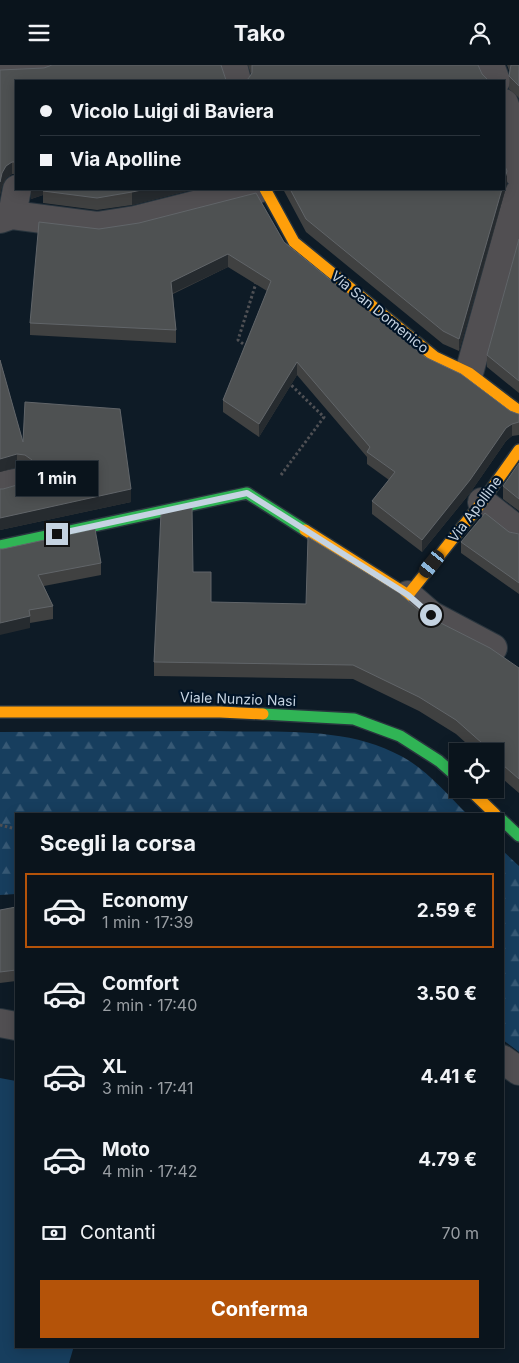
<!DOCTYPE html>
<html lang="it">
<meta charset="utf-8">
<style>
:root{--surface:#0a141c;--page:#182129;--text:#f1f3f6;--muted:#999ea3;--line:#2a333b;--accent:#b45309}
body{margin:0;font-family:Inter,sans-serif;background:var(--page);color:var(--text);height:100vh;display:flex;flex-direction:column;font-size:19px;white-space:nowrap}
*{box-sizing:border-box;margin:0}
p{font-size:16px;color:var(--muted)}
.icon{flex:none;width:28px;height:28px;fill:none;stroke:currentColor;stroke-width:2;stroke-linecap:round;stroke-linejoin:round}
.map{position:relative;flex:1;overflow:hidden}
.sheet{position:absolute;left:15px;top:748px;width:489px;height:535px;display:flex;flex-direction:column;background:var(--surface);border-radius:0px;box-shadow:0 2px 12px #0003,0 0 0 1px var(--line)}
.sheet>*{flex:none}
.guide{position:absolute;left:15px;top:15px;width:490px;height:110px;border-radius:0px;box-shadow:0 2px 12px #0003,0 0 0 1px var(--line);display:grid;align-content:center;height:110px;padding:0 25px;background:var(--surface)}
.tools{position:absolute;left:449px;top:678px;display:grid;gap:10px}
.tools a{display:grid;place-items:center;width:55px;height:55px;border-radius:0px;background:var(--surface);box-shadow:0 2px 12px #0003,0 0 0 1px var(--line);font-size:25px}
.end{position:absolute;width:22px;height:22px;margin:-11px;border:6px solid #c5d3e1;background:#111;box-shadow:0 0 0 2px #111}
.from{border-radius:50%}
.bubble{position:absolute;height:35px;border-radius:0px;background:var(--surface);box-shadow:0 2px 12px #0003,0 0 0 1px var(--line);font-size:16px;font-weight:700;line-height:35px;text-align:center}
.car{position:absolute;width:15px;height:30px;margin:-15px -8px;border-radius:6px;box-shadow:0 0 4px 1px #0007;background:linear-gradient(#222 24%,#8ab4d8 0 40%,#222 0 76%,#8ab4d8 0 86%,#222 0)}
.guide b{display:flex;align-items:center;gap:18px;height:48px;font-size:19px}
.guide b+b{border-top:1px solid var(--line)}
.guide i{width:12px;height:12px;background:var(--text)}
ul{padding:0;list-style:none}
li{display:flex;align-items:center;gap:15px;height:75px;margin:0 10px 8px;padding:0 15px;border:2px solid transparent;border-radius:0px}
li div{flex:1}
li b{display:block;font-size:19px}
li em{font-style:normal;font-weight:700}
li.selected{border-color:var(--accent)}
li>.icon{width:45px;height:45px;stroke-width:1.5}
h2{padding:0 25px;font-size:22px;line-height:60px}
.pay{display:flex;align-items:center;gap:12px;height:55px;padding:0 25px;font-size:19px}
.pay p{margin-inline-start:auto}
.cta{display:flex;gap:10px;margin-top:auto;padding:10px 25px}
.cta a{flex:1;height:58px;border-radius:0px;background:var(--accent);color:#fff;font-size:20px;font-weight:700;line-height:58px;text-align:center}
header{display:flex;justify-content:space-between;align-items:center;height:65px;padding:0 25px;background:var(--surface);font-size:22px;font-weight:700}
.map>svg:first-child{display:block}
.green{fill:#173e5e}
.forest{fill:url(#forest-firs)}
.lines{fill:none;stroke-linecap:round;stroke-linejoin:round}
.street-casing{stroke:#29353e;stroke-width:30}
.fast-casing{stroke:#29353e;stroke-width:14}
.slow-casing{stroke:#29353e;stroke-width:14}
.path{stroke:#4f5054;stroke-width:3;stroke-dasharray:2.5 2.5;stroke-linecap:butt}
.street{stroke:#514f52;stroke-width:28}
.fast{stroke:#30b455;stroke-width:11}
.slow{stroke:#ff9f0a;stroke-width:11}
.wall{fill:#404141}
.shaded-wall{fill:#262b2f}
.building{fill:#4e5152;stroke:#616569}
.route{stroke:#c5d3e1;stroke-width:6}
.labels{text-anchor:middle;stroke-width:4.5;stroke-linejoin:round;paint-order:stroke}
.street-label{font-size:14px;fill:#c5d3e1;stroke:#001326}
</style>
<header><svg class="icon" aria-label="menu" viewBox="0 0 24 24"><path d="M4 6h16M4 12h16M4 18h16"/></svg>Tako<svg class="icon" aria-label="person" viewBox="0 0 24 24"><circle cx="12" cy="8" r="4"/><path d="M4 21q1-7 8-7t8 7"/></svg></header>
<div class="map">
<svg width="519" height="1298" viewBox="0 0 519 1298">
<defs>
<pattern id="forest-firs" width="22" height="20" patternUnits="userSpaceOnUse" patternTransform="scale(1.25)"><rect width="22" height="20" fill="#173e5e"/><path d="M5 1l3.5 6h-7zM16 11l3.5 6h-7z" fill="#375975"/></pattern>
</defs>
<rect width="100%" height="100%" fill="#0e1b26"/>
<path class="green" d="M 0,1013 L 16,1016 L 16,1281 L 74,1281 L 69,1298 L 0,1298 Z"/>
<path class="forest" d="M 210,666 C 273,668 345,660 401,691 C 426,704 447,729 467,749 L 16,749 L 16,829 L 0,830 L 0,667 Z
M 502,785 L 519,801 L 519,987 L 503,975 Z"/>
<g class="lines">
<defs>
<path id="street" d="M 233,0 L 237,16
M 490,0 L 496,16
M 0,2 L 43,0
M 504,38 L 512,59 L 519,109
M 12,150 L 17,124
M 0,154 L 12,150 L 97,161 L 135,155 L 258,124
M 469,308 L 519,128
M 0,421 L 20,417
M 482,437 L 519,466
M 408,530 L 431,550 L 493,583
M 0,958 L 16,961
M 502,994 L 519,1006"/>
<path id="fast" d="M 0,481 L 247,428 L 305,465
M 263,649 L 354,654 L 400,671 L 439,696 L 458,713
M 502,755 L 519,771"/>
<path id="slow" d="M 265,124 L 294,177 L 435,292 L 469,308 L 519,346
M 305,465 L 408,530 L 482,437 L 519,385
M 0,647 L 220,647 L 263,649
M 469,724 L 495,749"/>
</defs>
<use href="#street" class="street-casing"/>
<use href="#fast" class="fast-casing"/>
<use href="#slow" class="slow-casing"/>
<path class="path" d="M 247,282 L 238,275 L 257,215
M 281,410 L 324,352 L 289,318
M 0,760 L 16,764"/>
<use href="#street" class="street"/>
<use href="#fast" class="fast"/>
<use href="#slow" class="slow"/>
</g>
<path class="wall" d="M 248,0 L 478,0 L 482,9 L 248,14 L 251,10 Z
M 507,0 L 519,0 L 519,34 L 518,32 L 509,24 L 510,8 Z
M 0,5 L 16,16 L 16,109 L 12,109 L 6,113 L 2,121 L 0,130 Z
M 507,119 L 459,286 L 443,279 L 306,167 L 283,124 L 504,124 Z
M 31,124 L 195,124 L 132,140 L 97,145 L 43,138 L 43,130 L 31,134 Z
M 99,164 L 284,177 L 425,292 L 510,346 L 518,349 L 519,349 L 519,370 L 512,371 L 506,376 L 470,428 L 422,487 L 372,449 L 372,436 L 389,415 L 367,399 L 367,392 L 297,310 L 259,372 L 223,347 L 223,335 L 267,226 L 228,202 L 173,229 L 176,265 L 176,278 L 30,270 L 30,258 Z
M 519,174 L 519,328 L 487,302 L 487,290 Z
M 0,295 L 23,377 L 131,437 L 0,465 L 0,424 L 3,424 L 31,416 L 34,411 L 32,407 L 25,402 L 17,402 L 0,407 Z
M 519,398 L 519,446 L 503,434 L 503,421 Z
M 509,467 L 519,469 L 519,529 L 461,488 L 461,477 Z
M 0,484 L 101,498 L 101,510 L 44,521 L 53,541 L 53,554 L 30,558 L 30,563 Z
M 193,507 L 211,537 L 423,549 L 519,603 L 519,728 L 496,708 L 496,705 L 495,704 L 495,686 L 475,686 L 456,669 L 419,646 L 353,614 L 154,611 L 154,597 Z
M 16,842 L 16,916 L 0,918 L 0,845 Z"/>
<path class="shaded-wall" d="M 12,97 L 12,109 L 6,113 L 2,121 L 0,130 L 0,117 L 2,108 L 6,101 Z
M 507,106 L 507,119 L 459,286 L 459,274 L 502,124 L 504,124 L 504,117 Z
M 31,124 L 44,124 L 43,126 L 43,130 L 31,134 Z
M 146,124 L 195,124 L 132,140 L 132,127 Z
M 228,189 L 228,202 L 171,229 L 171,217 Z
M 297,297 L 297,310 L 259,372 L 259,359 Z
M 512,359 L 512,371 L 506,376 L 470,428 L 422,487 L 422,475 L 506,363 Z
M 17,389 L 17,402 L 0,407 L 0,394 Z
M 131,424 L 131,437 L 0,465 L 0,453 Z
M 30,551 L 30,563 L 0,570 L 0,558 Z"/>
<path class="building" d="M 52,0 L 221,0 L 226,15 L 229,16 L 16,16 L 16,97 L 12,97 L 6,101 L 2,108 L 0,117 L 0,5 L 44,3 Z
M 252,0 L 478,0 L 482,9 L 489,16 L 245,16 L 248,14 L 252,8 Z
M 511,0 L 519,0 L 519,21 L 509,11 Z
M 504,99 L 507,106 L 504,117 Z
M 43,124 L 146,124 L 132,127 L 97,133 L 43,126 Z
M 290,124 L 502,124 L 459,274 L 443,266 L 306,154 Z
M 256,128 L 284,177 L 425,292 L 461,309 L 510,346 L 518,349 L 519,349 L 519,357 L 512,359 L 506,363 L 470,415 L 422,475 L 372,436 L 395,407 L 367,387 L 370,382 L 297,297 L 259,359 L 223,335 L 271,216 L 228,189 L 171,217 L 176,265 L 30,258 L 39,157 L 99,164 L 139,158 Z
M 519,174 L 519,316 L 487,290 Z
M 0,295 L 23,377 L 25,337 L 120,344 L 131,424 L 0,453 L 0,424 L 3,424 L 31,416 L 35,409 L 35,401 L 32,395 L 25,390 L 17,389 L 0,394 Z
M 519,398 L 519,434 L 503,421 Z
M 192,442 L 193,507 L 211,507 L 211,537 L 306,539 L 308,472 L 399,528 L 423,549 L 490,583 L 519,603 L 519,714 L 496,694 L 497,692 L 495,690 L 495,686 L 491,686 L 456,655 L 419,632 L 353,600 L 154,597 L 161,448 Z
M 485,448 L 509,467 L 519,469 L 519,518 L 461,477 Z
M 95,464 L 101,498 L 38,510 L 53,541 L 29,545 L 30,551 L 0,558 L 0,484 L 3,484 Z
M 16,842 L 16,905 L 0,907 L 0,845 Z"/>
<g class="lines">
<path class="route" d="M 57,469 L 247,428 L 408,530 L 431,550"/>
</g>
<g class="labels">
<g class="street-label">
<text transform="translate(380 247) rotate(39)" y="5">Via San Domenico</text>
<text transform="translate(475 444) rotate(-53)" y="5">Via Apolline</text>
<text transform="translate(238 634) rotate(2)" y="5">Viale Nunzio Nasi</text>
</g>
</g>
</svg>
<div class="tools">
<a><svg class="icon" aria-label="locate" viewBox="0 0 24 24"><circle cx="12" cy="12" r="6"/><path d="M12 2v4M12 18v4M2 12h4M18 12h4"/></svg></a>
</div>
<i class="end from" style="left:431px;top:550px"></i>
<i class="end" style="left:57px;top:469px"></i>
<div class="bubble" style="left:16px;top:396px;width:82px">1 min</div>
<i class="car" style="left:432px;top:499px;rotate:219deg"></i>
<div class="guide">
<b><i class="from"></i>Vicolo Luigi di Baviera</b>
<b><i></i>Via Apolline</b>
</div>
<section class="sheet">
<h2>Scegli la corsa</h2>
<ul>
<li class="selected"><svg class="icon" aria-label="car" viewBox="0 0 24 24"><path d="M5 17H2v-5l4-1 3-4h7l3 4 3 1v5h-3M9 17h6M6 11h13"/><circle cx="7" cy="17" r="2"/><circle cx="17" cy="17" r="2"/></svg><div><b>Economy</b><p>1 min · 17:39</p></div><em>2.59 €</em></li>
<li><svg class="icon" aria-label="car" viewBox="0 0 24 24"><path d="M5 17H2v-5l4-1 3-4h7l3 4 3 1v5h-3M9 17h6M6 11h13"/><circle cx="7" cy="17" r="2"/><circle cx="17" cy="17" r="2"/></svg><div><b>Comfort</b><p>2 min · 17:40</p></div><em>3.50 €</em></li>
<li><svg class="icon" aria-label="car" viewBox="0 0 24 24"><path d="M5 17H2v-5l4-1 3-4h7l3 4 3 1v5h-3M9 17h6M6 11h13"/><circle cx="7" cy="17" r="2"/><circle cx="17" cy="17" r="2"/></svg><div><b>XL</b><p>3 min · 17:41</p></div><em>4.41 €</em></li>
<li><svg class="icon" aria-label="car" viewBox="0 0 24 24"><path d="M5 17H2v-5l4-1 3-4h7l3 4 3 1v5h-3M9 17h6M6 11h13"/><circle cx="7" cy="17" r="2"/><circle cx="17" cy="17" r="2"/></svg><div><b>Moto</b><p>4 min · 17:42</p></div><em>4.79 €</em></li>
</ul>
<div class="pay"><svg class="icon" aria-label="cash" viewBox="0 0 24 24"><path d="M3 7h18v10H3z"/><circle cx="12" cy="12" r="2"/></svg>Contanti<p>70 m</p></div>
<div class="cta"><a>Conferma</a></div>
</section>
</div>
